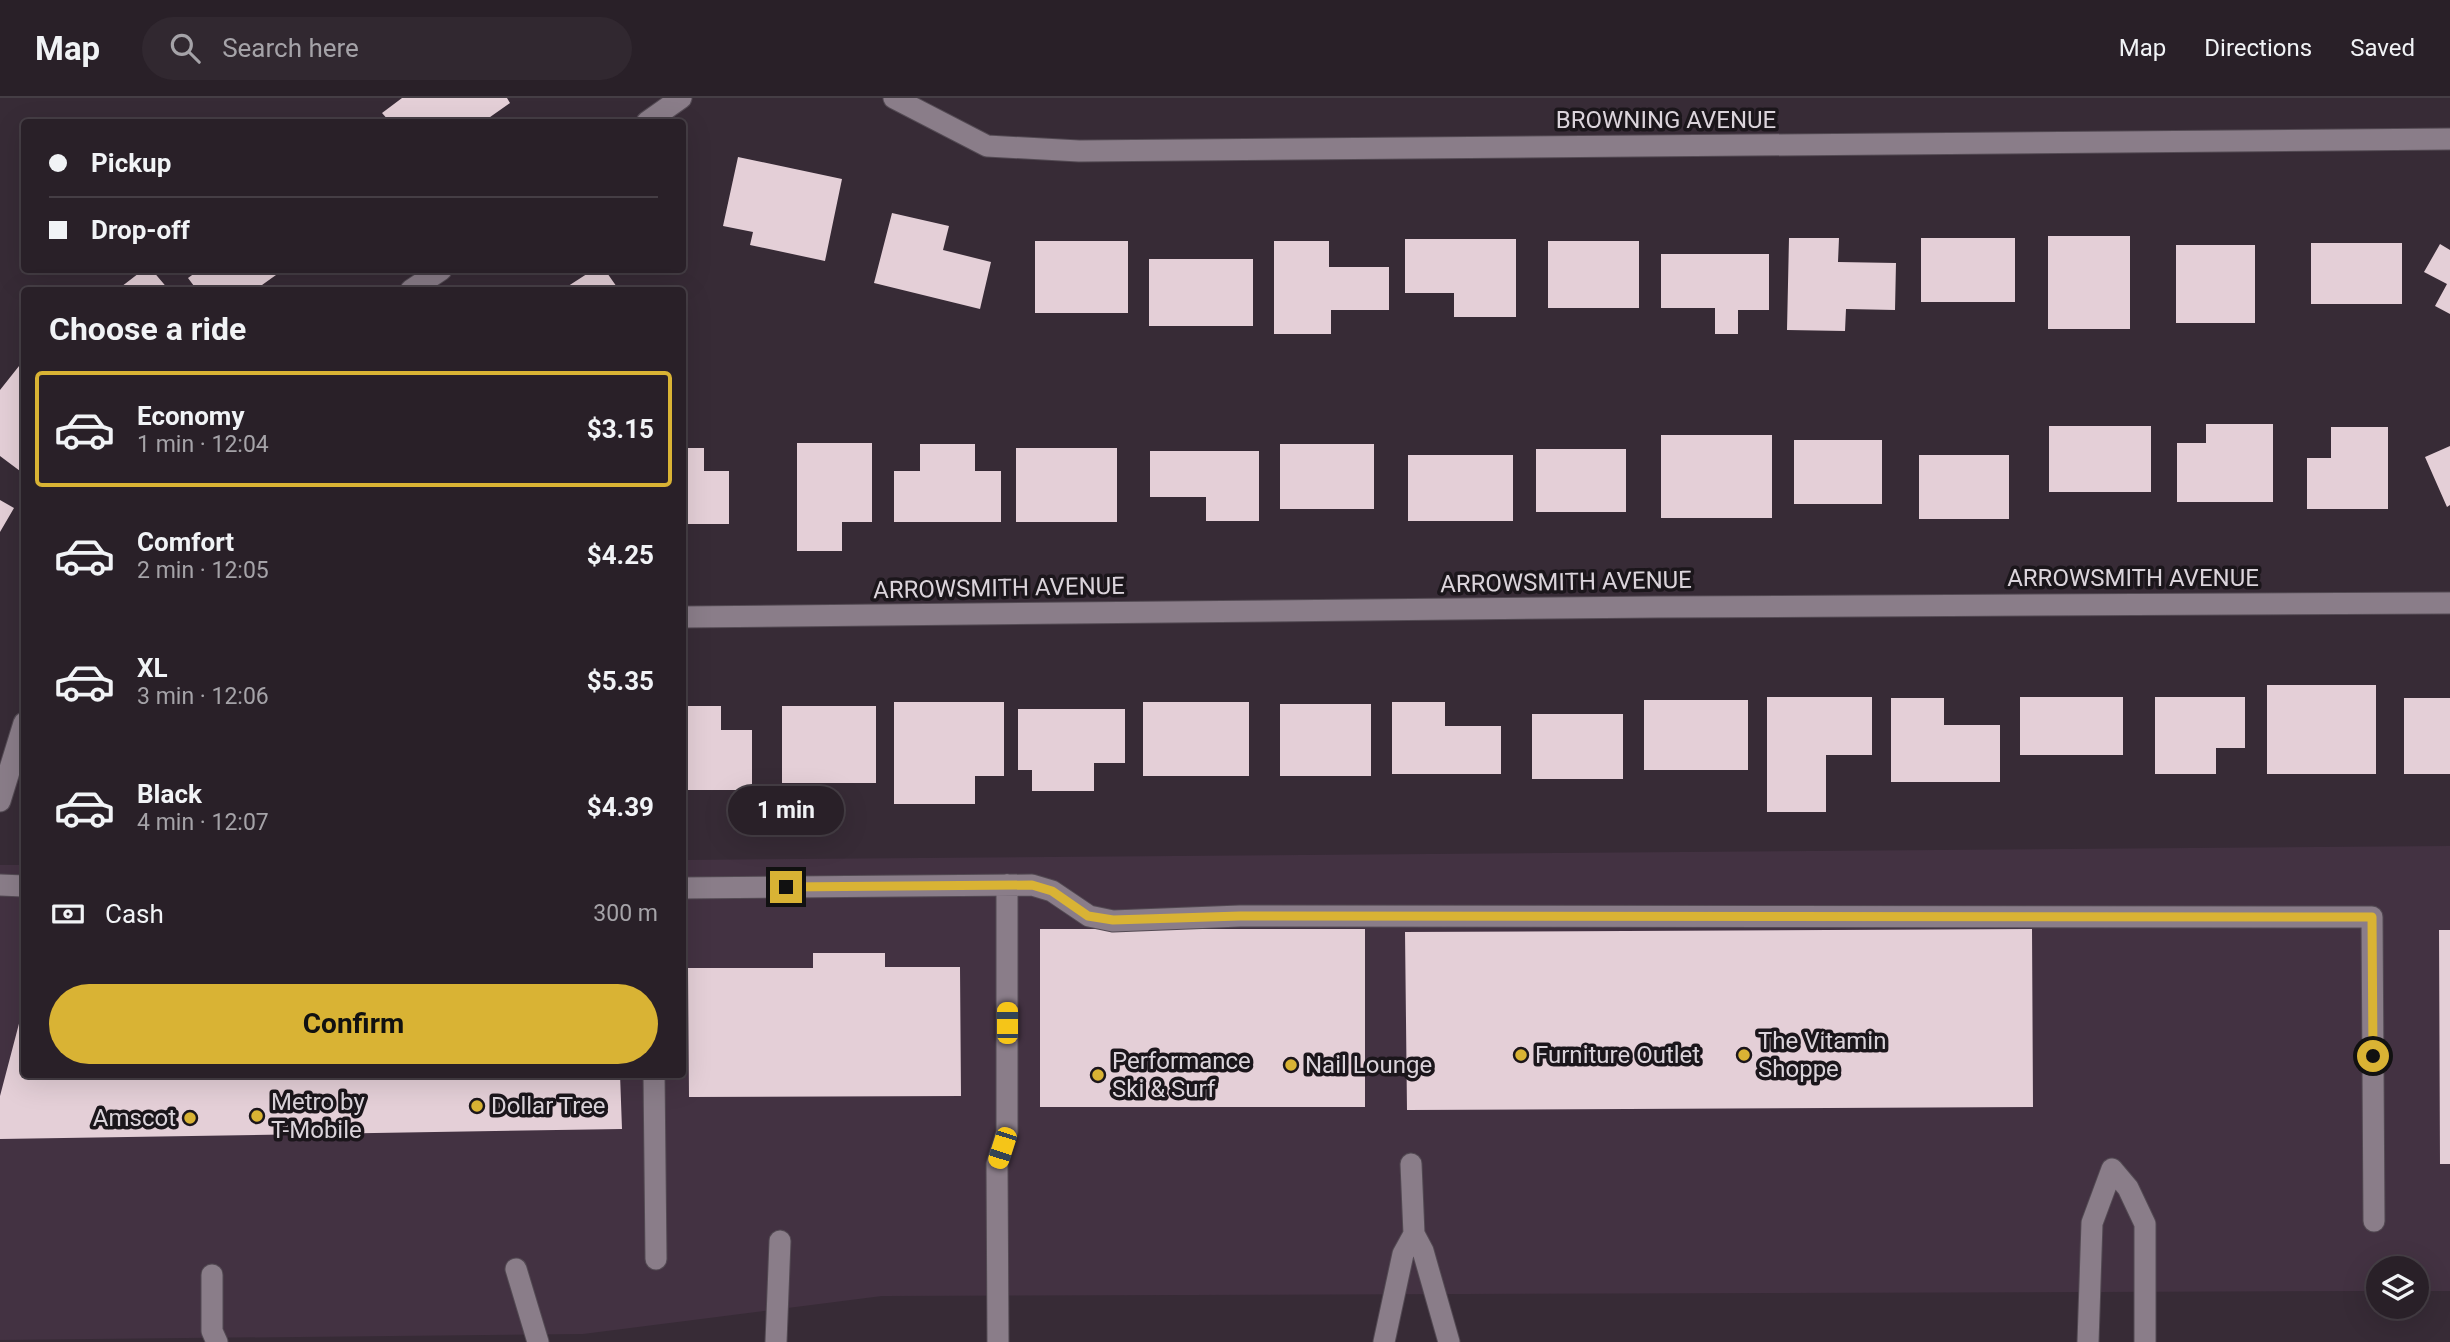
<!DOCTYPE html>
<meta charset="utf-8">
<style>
:root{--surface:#292028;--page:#312830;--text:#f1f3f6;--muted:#a5a3a8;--line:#453e45;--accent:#d9b334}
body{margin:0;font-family:Roboto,sans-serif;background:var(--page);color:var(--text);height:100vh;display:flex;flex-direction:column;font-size:26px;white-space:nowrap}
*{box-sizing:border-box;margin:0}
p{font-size:23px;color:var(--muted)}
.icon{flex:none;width:38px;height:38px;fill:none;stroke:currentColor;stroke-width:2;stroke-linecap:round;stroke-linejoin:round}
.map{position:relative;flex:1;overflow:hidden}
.details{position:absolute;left:21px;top:189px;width:665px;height:791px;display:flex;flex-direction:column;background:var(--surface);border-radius:7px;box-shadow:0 7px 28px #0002,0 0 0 2px var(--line)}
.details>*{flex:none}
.hud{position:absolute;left:21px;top:21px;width:665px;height:154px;border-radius:7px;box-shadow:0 7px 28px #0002,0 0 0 2px var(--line);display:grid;align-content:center;height:154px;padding:0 28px;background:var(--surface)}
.tools{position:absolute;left:2366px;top:1158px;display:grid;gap:14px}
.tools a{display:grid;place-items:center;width:63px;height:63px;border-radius:50%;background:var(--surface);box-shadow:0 7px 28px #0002,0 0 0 2px var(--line);font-size:35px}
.end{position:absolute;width:32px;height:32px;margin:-16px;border:9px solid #d9b334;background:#111;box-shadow:0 0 0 4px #111}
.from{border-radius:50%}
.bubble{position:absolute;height:49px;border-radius:24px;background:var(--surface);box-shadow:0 7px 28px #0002,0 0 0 2px var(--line);font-size:23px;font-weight:700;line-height:49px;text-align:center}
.car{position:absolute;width:21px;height:42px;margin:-21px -10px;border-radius:9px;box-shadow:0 0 5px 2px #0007;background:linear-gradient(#f5c518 24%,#345 0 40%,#f5c518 0 76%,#345 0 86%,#f5c518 0)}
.hud b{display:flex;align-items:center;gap:24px;height:66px;font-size:26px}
.hud b+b{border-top:2px solid var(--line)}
.hud i{width:18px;height:18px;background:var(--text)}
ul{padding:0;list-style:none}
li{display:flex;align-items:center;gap:21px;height:116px;margin:0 14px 10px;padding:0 14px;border:4px solid transparent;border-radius:7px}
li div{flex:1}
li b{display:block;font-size:26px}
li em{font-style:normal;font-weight:700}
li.selected{border-color:var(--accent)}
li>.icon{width:63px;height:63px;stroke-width:1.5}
h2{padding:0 28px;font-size:32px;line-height:84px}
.pay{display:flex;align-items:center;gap:18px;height:77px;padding:0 28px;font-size:26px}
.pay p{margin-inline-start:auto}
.button{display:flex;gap:14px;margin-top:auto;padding:14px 28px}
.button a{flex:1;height:80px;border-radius:42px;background:var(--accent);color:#111;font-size:28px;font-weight:700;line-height:80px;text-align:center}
header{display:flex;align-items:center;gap:42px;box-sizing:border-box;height:98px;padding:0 35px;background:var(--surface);border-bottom:2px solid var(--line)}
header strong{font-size:33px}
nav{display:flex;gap:38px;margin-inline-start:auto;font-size:24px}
.search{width:490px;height:63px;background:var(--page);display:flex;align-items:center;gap:18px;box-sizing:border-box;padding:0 24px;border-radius:38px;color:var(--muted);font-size:26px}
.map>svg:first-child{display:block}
.built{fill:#433242}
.building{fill:#e4cfd7}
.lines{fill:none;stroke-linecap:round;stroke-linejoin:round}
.minor-casing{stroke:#534a53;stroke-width:23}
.minor{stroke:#8a7d89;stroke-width:21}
.route{stroke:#d9b334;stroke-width:9}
.poi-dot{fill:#d9b334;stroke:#1b161b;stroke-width:2.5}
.labels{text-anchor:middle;stroke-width:7;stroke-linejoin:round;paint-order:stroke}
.street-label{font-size:24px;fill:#dbd4db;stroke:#1b161b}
.poi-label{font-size:24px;fill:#dbd4db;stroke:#1b161b;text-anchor:start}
</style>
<header>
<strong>Map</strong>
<div class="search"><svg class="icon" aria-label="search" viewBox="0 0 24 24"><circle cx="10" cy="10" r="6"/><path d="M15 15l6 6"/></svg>Search here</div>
<nav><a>Map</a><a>Directions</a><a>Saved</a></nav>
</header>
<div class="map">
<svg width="2450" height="1244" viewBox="0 0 2450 1244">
<rect width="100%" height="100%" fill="#372b36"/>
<path class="built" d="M 2450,748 L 2450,1193 L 2417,1193 L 2417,1171 L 2378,1171 L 2378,1193 L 882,1198 L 583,1236 L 0,1242 L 0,767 L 24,767 L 24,976 L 682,976 L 683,762 Z"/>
<path class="building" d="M 402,0 L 507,0 L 510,5 L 483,24 L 390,24 L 382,15 Z
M 738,59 L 842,81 L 825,163 L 750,147 L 753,134 L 723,128 Z
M 892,115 L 949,128 L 943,152 L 991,164 L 980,211 L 874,185 Z
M 2048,138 L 2130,138 L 2130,231 L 2048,231 Z
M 1789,140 L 1839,140 L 1838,164 L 1896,165 L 1895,212 L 1846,211 L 1845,233 L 1787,232 Z
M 1921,140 L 2015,140 L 2015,204 L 1921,204 Z
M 1405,141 L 1516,141 L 1516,219 L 1454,219 L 1454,195 L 1405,195 Z
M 1035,143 L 1128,143 L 1128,215 L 1035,215 Z
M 1274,143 L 1329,143 L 1329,169 L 1389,169 L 1389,212 L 1331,212 L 1331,236 L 1274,236 Z
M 1548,143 L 1639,143 L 1639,210 L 1548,210 Z
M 2311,145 L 2402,145 L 2402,206 L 2311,206 Z
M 2440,146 L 2450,152 L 2450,216 L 2435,208 L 2447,186 L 2424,174 Z
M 2176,147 L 2255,147 L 2255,225 L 2176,225 Z
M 1661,156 L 1769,156 L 1769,212 L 1738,212 L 1738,236 L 1715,236 L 1715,210 L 1661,210 Z
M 1149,161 L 1253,161 L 1253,228 L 1149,228 Z
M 143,172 L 152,172 L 169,192 L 117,192 Z
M 199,172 L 283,172 L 255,192 L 197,192 L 188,180 Z
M 593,172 L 605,172 L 619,192 L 562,192 Z
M 23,263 L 24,264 L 24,376 L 0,358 L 0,292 Z
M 2206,326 L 2273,326 L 2273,404 L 2177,404 L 2177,345 L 2206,345 Z
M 2049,328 L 2151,328 L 2151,394 L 2049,394 Z
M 2331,329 L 2388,329 L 2388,411 L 2307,411 L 2307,360 L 2331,360 Z
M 1661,337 L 1772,337 L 1772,420 L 1661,420 Z
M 1794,342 L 1882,342 L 1882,406 L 1794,406 Z
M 797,345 L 872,345 L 872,424 L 842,424 L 842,453 L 797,453 Z
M 920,346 L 975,346 L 975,373 L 1001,373 L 1001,424 L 894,424 L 894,373 L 920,373 Z
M 1280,346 L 1374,346 L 1374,411 L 1280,411 Z
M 2450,348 L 2450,407 L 2447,409 L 2425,359 Z
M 682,350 L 704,350 L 704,373 L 729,373 L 729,426 L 682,426 Z
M 1016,350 L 1117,350 L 1117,424 L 1016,424 Z
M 1536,351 L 1626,351 L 1626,414 L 1536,414 Z
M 1150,353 L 1259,353 L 1259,423 L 1206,423 L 1206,399 L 1150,399 Z
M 1408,357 L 1513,357 L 1513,423 L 1408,423 Z
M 1919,357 L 2009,357 L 2009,421 L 1919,421 Z
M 0,402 L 14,410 L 0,434 Z
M 2267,587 L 2376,587 L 2376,676 L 2267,676 Z
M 1767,599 L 1872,599 L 1872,657 L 1826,657 L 1826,714 L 1767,714 Z
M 2020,599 L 2123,599 L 2123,657 L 2020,657 Z
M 2155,599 L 2245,599 L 2245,650 L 2216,650 L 2216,676 L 2155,676 Z
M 1891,600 L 1944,600 L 1944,627 L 2000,627 L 2000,684 L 1891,684 Z
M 2404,600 L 2450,600 L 2450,676 L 2404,676 Z
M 1644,602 L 1748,602 L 1748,672 L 1644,672 Z
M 894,604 L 1004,604 L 1004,678 L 975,678 L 975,706 L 894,706 Z
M 1143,604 L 1249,604 L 1249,678 L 1143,678 Z
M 1392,604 L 1445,604 L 1445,628 L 1501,628 L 1501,676 L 1392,676 Z
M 1280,606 L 1371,606 L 1371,678 L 1280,678 Z
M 682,608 L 721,608 L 721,632 L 752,632 L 752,692 L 682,692 Z
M 782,608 L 876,608 L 876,685 L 782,685 Z
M 1018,611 L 1125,611 L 1125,665 L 1094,665 L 1094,693 L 1032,693 L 1032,672 L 1018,672 Z
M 1532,616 L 1623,616 L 1623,681 L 1532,681 Z
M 1040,831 L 1365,831 L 1365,1009 L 1040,1009 Z
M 2032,831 L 2033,1009 L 1407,1012 L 1405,834 Z
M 2439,832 L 2450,832 L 2450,1066 L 2440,1066 Z
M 813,855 L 885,855 L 885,869 L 960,869 L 961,998 L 689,999 L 688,870 L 813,870 Z
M 21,918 L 24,918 L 24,976 L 620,976 L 622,1031 L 0,1041 L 0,998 Z"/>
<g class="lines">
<defs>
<path id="minor" d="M 894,0 L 987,48 L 1079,53 L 2450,41
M 647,24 L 681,0
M 411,192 L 441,172
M 682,519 L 1658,509 L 2450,505
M 0,703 L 24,625
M 0,787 L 24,788
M 682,790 L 1032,787 L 1052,793 L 1089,818 L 1113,823 L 1240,818 L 2372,819 L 2374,1123
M 654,976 L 656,1161
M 1411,1066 L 1414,1136 L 1423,1153 L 1449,1244
M 516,1171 L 538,1244
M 212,1177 L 212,1233 L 217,1244
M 776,1244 L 780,1143
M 998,1244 L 997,1066 L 1007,1034 L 1007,787
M 1384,1244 L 1403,1156 L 1414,1136
M 2088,1244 L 2092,1125 L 2112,1071 L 2128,1090 L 2145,1126 L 2145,1244"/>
</defs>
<use href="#minor" class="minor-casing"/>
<use href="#minor" class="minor"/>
</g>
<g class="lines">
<path class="route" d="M 786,789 L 1032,787 L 1052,793 L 1088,818 L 1113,822 L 1240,818 L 2372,819 L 2373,958"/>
</g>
<g class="poi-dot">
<circle cx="1521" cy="957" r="7"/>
<circle cx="1744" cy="957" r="7"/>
<circle cx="1291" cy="967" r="7"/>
<circle cx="1098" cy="977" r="7"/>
<circle cx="477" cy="1008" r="7"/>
<circle cx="257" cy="1018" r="7"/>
<circle cx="190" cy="1020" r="7"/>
</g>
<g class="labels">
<g class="street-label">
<text x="1666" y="30">BROWNING AVENUE</text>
<text x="2133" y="488">ARROWSMITH AVENUE</text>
<text transform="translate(1566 484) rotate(-1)" y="8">ARROWSMITH AVENUE</text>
<text transform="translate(999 490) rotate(-1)" y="8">ARROWSMITH AVENUE</text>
</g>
<g class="poi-label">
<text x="1758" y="951">The Vitamin<tspan x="1758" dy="28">Shoppe</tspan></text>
<text x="1535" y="965">Furniture Outlet</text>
<text x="1112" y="971">Performance<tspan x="1112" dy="28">Ski &amp; Surf</tspan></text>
<text x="1305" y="975">Nail Lounge</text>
<text x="271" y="1012">Metro by<tspan x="271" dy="28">T-Mobile</tspan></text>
<text x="491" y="1016">Dollar Tree</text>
<text x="176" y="1028" text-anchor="end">Amscot</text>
</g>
</g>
</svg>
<div class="tools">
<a><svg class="icon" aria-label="layers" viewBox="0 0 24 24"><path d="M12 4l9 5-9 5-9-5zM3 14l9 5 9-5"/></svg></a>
</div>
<i class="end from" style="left:2373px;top:958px"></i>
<i class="end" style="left:786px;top:789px"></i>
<div class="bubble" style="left:728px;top:688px;width:116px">1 min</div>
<i class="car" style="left:1007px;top:925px;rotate:0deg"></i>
<i class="car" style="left:1002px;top:1050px;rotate:198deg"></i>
<div class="hud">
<b><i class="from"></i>Pickup</b>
<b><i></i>Drop-off</b>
</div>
<section class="details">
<h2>Choose a ride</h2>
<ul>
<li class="selected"><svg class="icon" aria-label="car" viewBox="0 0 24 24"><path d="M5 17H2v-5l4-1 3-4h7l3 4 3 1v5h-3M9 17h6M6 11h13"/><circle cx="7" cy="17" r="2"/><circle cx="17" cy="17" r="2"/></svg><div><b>Economy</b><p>1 min · 12:04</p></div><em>$3.15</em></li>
<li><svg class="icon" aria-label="car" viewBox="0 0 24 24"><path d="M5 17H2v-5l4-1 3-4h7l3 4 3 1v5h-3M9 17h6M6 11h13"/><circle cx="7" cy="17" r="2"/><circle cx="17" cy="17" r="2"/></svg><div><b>Comfort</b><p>2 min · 12:05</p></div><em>$4.25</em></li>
<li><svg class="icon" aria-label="car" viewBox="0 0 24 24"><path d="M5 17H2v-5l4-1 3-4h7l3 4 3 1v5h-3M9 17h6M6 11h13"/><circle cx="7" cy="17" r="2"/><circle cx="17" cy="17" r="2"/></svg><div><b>XL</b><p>3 min · 12:06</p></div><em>$5.35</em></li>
<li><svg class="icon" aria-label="car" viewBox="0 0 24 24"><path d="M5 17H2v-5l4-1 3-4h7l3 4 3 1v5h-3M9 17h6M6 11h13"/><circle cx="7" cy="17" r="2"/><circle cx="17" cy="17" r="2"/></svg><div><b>Black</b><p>4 min · 12:07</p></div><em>$4.39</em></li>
</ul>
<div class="pay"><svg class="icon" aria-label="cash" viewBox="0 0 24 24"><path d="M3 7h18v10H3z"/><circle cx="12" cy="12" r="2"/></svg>Cash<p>300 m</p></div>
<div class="button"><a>Confirm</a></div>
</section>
</div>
